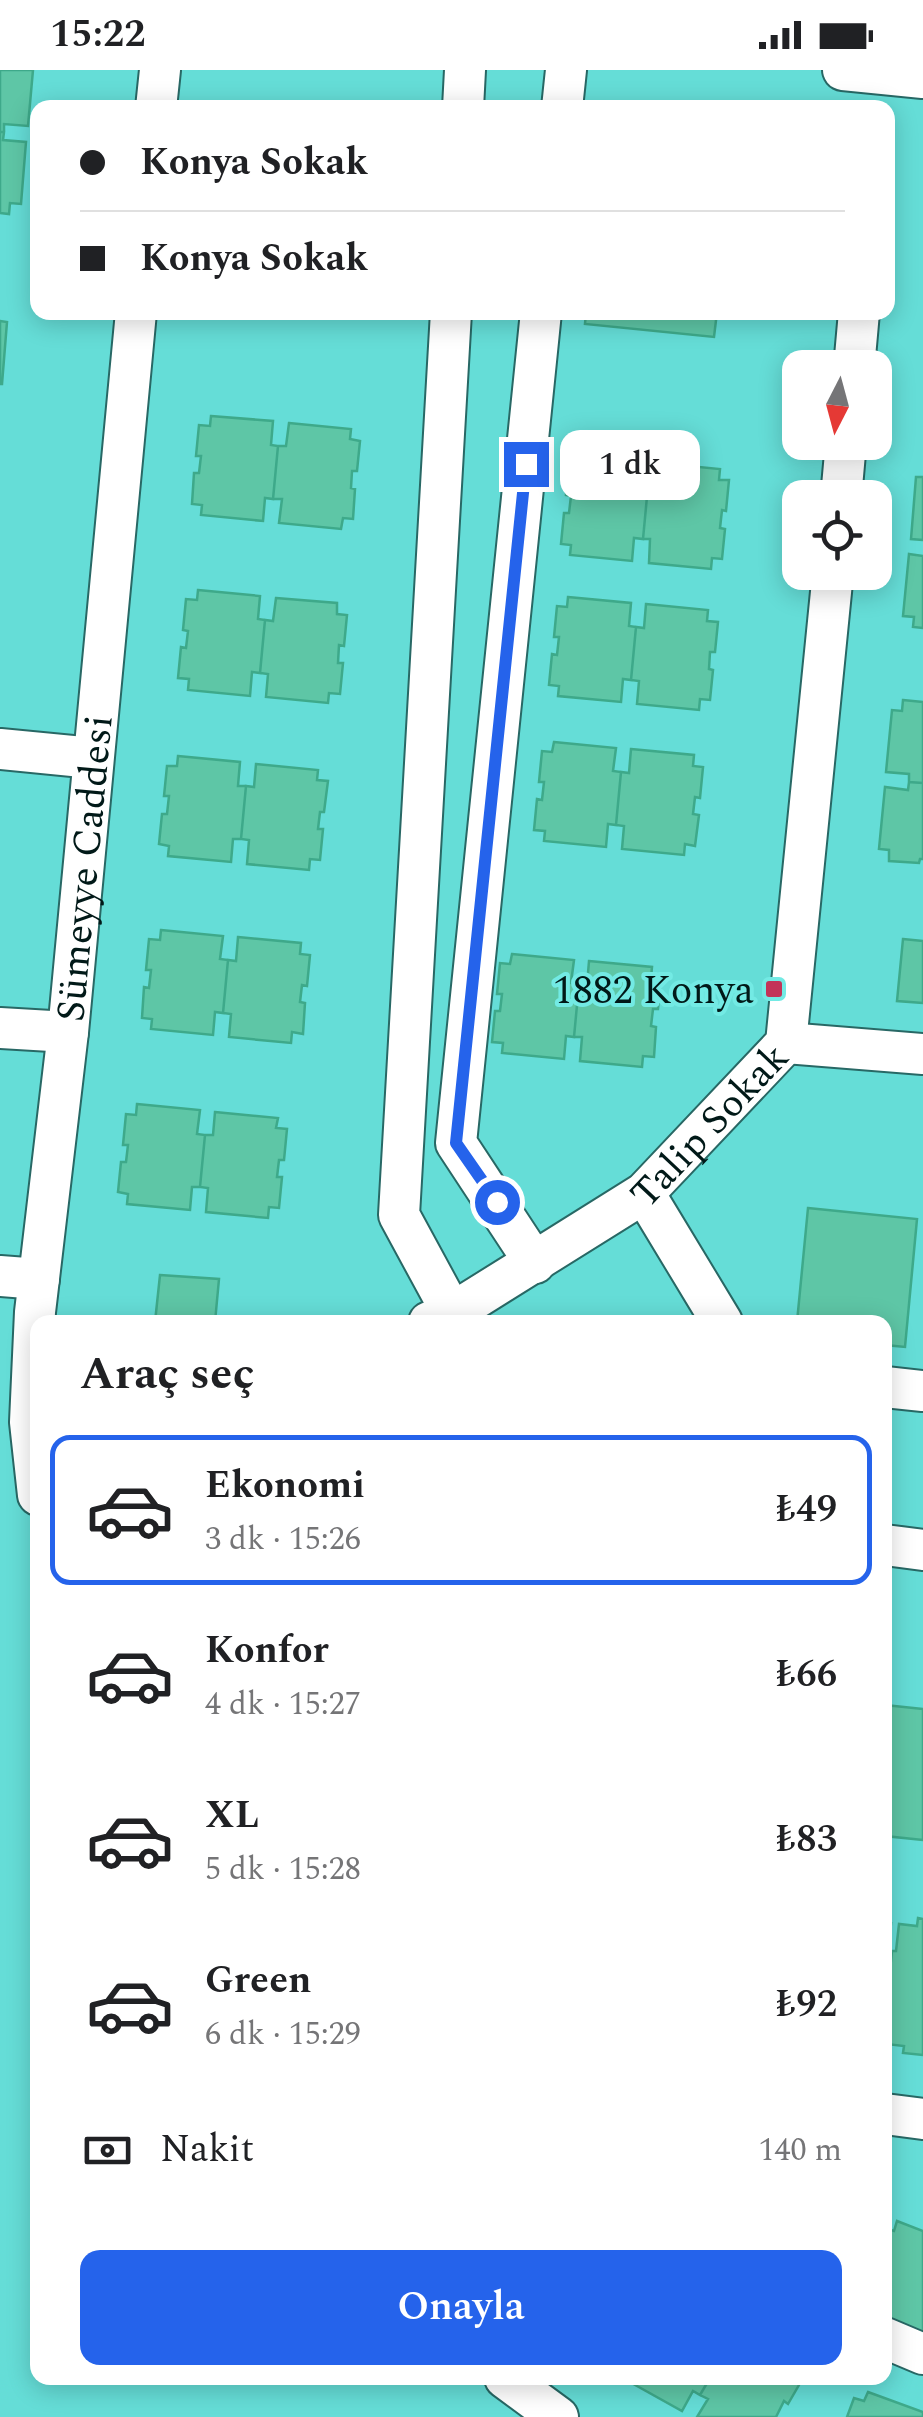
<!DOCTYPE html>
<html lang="tr">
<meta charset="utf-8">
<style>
:root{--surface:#fff;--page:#f6f6f6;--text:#202124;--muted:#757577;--line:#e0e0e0;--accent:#2563eb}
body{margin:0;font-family:Spectral,serif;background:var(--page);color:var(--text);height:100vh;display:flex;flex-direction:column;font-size:38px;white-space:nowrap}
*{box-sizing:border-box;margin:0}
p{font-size:32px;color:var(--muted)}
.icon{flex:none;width:55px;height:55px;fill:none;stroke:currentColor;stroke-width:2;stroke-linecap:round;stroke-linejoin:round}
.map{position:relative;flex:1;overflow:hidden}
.drawer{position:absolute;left:30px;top:1245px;width:862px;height:1070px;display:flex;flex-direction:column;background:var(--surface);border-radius:20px;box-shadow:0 5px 25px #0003}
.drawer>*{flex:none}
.banner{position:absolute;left:30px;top:30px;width:865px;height:220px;border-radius:20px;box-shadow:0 5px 25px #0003;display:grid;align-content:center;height:220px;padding:0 50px;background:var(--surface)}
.needle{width:65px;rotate:186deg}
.controls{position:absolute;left:782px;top:280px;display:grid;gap:20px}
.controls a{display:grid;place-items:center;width:110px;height:110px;border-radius:20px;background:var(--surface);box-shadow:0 5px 25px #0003;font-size:50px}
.end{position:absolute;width:45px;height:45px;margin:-22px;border:12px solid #2563eb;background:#fff;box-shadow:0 0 0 5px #fff}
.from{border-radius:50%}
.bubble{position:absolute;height:70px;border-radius:20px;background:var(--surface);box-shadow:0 5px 25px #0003;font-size:32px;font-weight:600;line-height:70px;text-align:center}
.banner b{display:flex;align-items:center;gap:35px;height:95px;font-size:38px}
.banner b+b{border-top:2px solid var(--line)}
.banner i{width:25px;height:25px;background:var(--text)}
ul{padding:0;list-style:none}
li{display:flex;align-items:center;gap:30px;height:150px;margin:0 20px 15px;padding:0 30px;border:5px solid transparent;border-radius:20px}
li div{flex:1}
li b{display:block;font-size:38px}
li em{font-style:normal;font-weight:600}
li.current{border-color:var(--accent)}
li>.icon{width:90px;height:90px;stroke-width:1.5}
h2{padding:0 50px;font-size:45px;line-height:120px}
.pay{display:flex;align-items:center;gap:25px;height:110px;padding:0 50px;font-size:38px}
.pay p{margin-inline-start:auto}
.cta{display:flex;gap:20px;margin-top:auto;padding:20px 50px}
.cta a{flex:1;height:115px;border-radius:20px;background:var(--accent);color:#fff;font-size:40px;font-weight:600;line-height:115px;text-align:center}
.status{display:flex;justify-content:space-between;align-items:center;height:70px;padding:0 50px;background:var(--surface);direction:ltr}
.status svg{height:28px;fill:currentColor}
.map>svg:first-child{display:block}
.building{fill:#5ec6a6;stroke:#3ea98a;stroke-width:2.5}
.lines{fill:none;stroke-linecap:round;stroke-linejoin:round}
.minor-casing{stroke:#286865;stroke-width:44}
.minor{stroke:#fff;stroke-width:40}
.route{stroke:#2563eb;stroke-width:12}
.poi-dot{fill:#c33358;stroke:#73eae4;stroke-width:4}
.labels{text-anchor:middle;stroke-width:8;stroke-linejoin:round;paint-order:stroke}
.street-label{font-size:40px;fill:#011918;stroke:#73eae4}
.poi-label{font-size:40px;fill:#011918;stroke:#73eae4;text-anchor:end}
</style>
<div class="status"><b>15:22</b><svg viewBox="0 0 49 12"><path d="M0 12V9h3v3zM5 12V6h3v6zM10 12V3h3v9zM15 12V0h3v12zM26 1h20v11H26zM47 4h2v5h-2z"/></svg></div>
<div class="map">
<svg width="923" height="2347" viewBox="0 0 923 2347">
<rect width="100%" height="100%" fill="#65ddd7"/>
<path class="building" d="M 0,0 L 33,0 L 28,56 L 4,54 L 4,62 L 0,62 Z
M 0,62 L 4,62 L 3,70 L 26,72 L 21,134 L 10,133 L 9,144 L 0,143 Z
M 586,242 L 717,242 L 714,267 L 585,254 Z
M 0,251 L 7,252 L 2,314 L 0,314 Z
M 211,346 L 273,351 L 271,375 L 278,376 L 273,429 L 265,428 L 263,451 L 201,445 L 202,435 L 192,434 L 194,403 L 199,403 L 201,386 L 196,386 L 199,355 L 210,356 Z
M 289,353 L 351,359 L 350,369 L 360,371 L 357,401 L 352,401 L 351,418 L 355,419 L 353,449 L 343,448 L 341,459 L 279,453 L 282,429 L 273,429 L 278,376 L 286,376 Z
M 580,385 L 642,392 L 640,415 L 648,416 L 643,469 L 634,468 L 632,491 L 570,485 L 571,475 L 561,474 L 564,443 L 569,443 L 571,426 L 566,425 L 568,394 L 579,395 Z
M 658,393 L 720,399 L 719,410 L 729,410 L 726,441 L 722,440 L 720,458 L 725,459 L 722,489 L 712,488 L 711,499 L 649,493 L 650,469 L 643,469 L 648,416 L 656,417 Z
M 916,407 L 923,407 L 923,470 L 911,469 Z
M 909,484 L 923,486 L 923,558 L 913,557 L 914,547 L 903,546 Z
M 198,520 L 260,526 L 258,549 L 265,550 L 260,603 L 252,602 L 250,626 L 188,620 L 189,609 L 178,608 L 181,577 L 186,578 L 188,561 L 183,560 L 186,529 L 197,530 Z
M 568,527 L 631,533 L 629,556 L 636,557 L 631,610 L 623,609 L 621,632 L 558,626 L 559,616 L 549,615 L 552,584 L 557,585 L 559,567 L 554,567 L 557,536 L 567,537 Z
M 276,528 L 337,533 L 337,544 L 347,545 L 344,576 L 339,575 L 338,593 L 343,593 L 340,624 L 329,623 L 328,633 L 266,627 L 268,604 L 260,603 L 265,550 L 273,551 Z
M 646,534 L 708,540 L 707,551 L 718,552 L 715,582 L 710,582 L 709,599 L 713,600 L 710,630 L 700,629 L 699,640 L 637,634 L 639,611 L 631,610 L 636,557 L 644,558 Z
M 903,630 L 923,632 L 923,713 L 909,712 L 909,704 L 886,702 L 892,640 L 902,641 Z
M 554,672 L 616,678 L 613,701 L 621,702 L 616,755 L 608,754 L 606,777 L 544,771 L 545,761 L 534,760 L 537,729 L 542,730 L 544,712 L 539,712 L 542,681 L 552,682 Z
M 631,679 L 694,685 L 693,696 L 703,697 L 700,728 L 695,727 L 693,744 L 699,745 L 695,776 L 685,774 L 684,785 L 622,779 L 624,756 L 616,755 L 621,702 L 629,703 Z
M 178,686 L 240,692 L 238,716 L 246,716 L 241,769 L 233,769 L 231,792 L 168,786 L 169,776 L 159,774 L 162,744 L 167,744 L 169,726 L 164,726 L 167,696 L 177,696 Z
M 256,694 L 318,700 L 317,710 L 328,711 L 324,742 L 320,742 L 318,759 L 323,759 L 320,790 L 310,789 L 309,800 L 247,794 L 249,770 L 241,769 L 246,716 L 254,717 Z
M 909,712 L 923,713 L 923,789 L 920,789 L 919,793 L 889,791 L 889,780 L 879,779 L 885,717 L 908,720 Z
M 161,860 L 223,866 L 220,889 L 228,890 L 223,943 L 215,942 L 213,965 L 151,959 L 152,949 L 142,948 L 144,917 L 149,918 L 151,900 L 146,900 L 149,869 L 160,870 Z
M 238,867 L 301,873 L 300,884 L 310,885 L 307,916 L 302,915 L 300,932 L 305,933 L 303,964 L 292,962 L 291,973 L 229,967 L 231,944 L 223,943 L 228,890 L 236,891 Z
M 903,869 L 923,871 L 923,933 L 897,931 Z
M 512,884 L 574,890 L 571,913 L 579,914 L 574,967 L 566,966 L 564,989 L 502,983 L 503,973 L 492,972 L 495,941 L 500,941 L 502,924 L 497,924 L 500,893 L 510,894 Z
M 589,891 L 652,897 L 651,908 L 661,909 L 658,939 L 653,939 L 651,956 L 656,957 L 654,987 L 643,986 L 642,997 L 580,991 L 582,967 L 574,967 L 579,914 L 587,915 Z
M 137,1034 L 200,1040 L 197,1064 L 205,1065 L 200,1117 L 192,1117 L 190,1140 L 127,1134 L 128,1124 L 118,1122 L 121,1092 L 126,1092 L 128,1075 L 123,1075 L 126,1044 L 136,1045 Z
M 215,1042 L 278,1048 L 276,1058 L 287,1059 L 284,1090 L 279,1090 L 277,1107 L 282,1107 L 279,1138 L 269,1137 L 268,1148 L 206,1142 L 208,1118 L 200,1117 L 205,1065 L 213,1065 Z
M 808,1138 L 917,1149 L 905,1277 L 885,1275 L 885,1252 L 797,1252 Z
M 160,1205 L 219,1209 L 215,1252 L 155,1252 Z
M 885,1635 L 923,1639 L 923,1770 L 885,1766 Z
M 918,1848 L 923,1849 L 923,1985 L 903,1983 L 904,1976 L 886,1974 L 889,1947 L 885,1946 L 892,1881 L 896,1881 L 899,1854 L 917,1856 Z
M 885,1852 L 891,1853 L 889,1880 L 892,1881 L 885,1946 Z
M 897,2151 L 923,2161 L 923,2263 L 885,2253 L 885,2158 L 894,2161 Z
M 629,2308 L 710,2308 L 700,2325 L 693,2321 L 682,2341 L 628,2311 Z
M 710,2308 L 803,2308 L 788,2334 L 784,2331 L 776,2347 L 697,2347 L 708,2329 L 700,2325 Z
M 868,2322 L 923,2342 L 923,2347 L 847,2347 L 854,2328 L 864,2331 Z"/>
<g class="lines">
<defs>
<g id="minor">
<path d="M 843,0 L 923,8"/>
<path d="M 156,38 L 160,0"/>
<path d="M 463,38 L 465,0"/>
<path d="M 562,38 L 566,0"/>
<path d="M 451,242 L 399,1145 L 457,1252"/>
<path d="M 854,298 L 859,242"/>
<path d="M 841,428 L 846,372"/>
<path d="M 0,679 L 93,688"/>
<path d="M 0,958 L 68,962"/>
<path d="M 786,973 L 923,984"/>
<path d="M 644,1123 L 722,1252"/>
<path d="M 535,1193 L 456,1073 L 541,242"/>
<path d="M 0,1206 L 39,1209"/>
<path id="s1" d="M 429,1252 L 452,1243 L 644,1123 L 786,973 L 833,502"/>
<path d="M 885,1317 L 923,1321"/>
<path id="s2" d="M 38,1425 L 30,1352 L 35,1242 L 68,962 L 136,242"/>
<path d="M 885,1475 L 923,1480"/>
<path d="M 885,2044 L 923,2049"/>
<path d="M 885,2268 L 923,2284"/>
<path d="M 505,2308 L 558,2347"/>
</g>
</defs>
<use href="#minor" class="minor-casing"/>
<use href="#minor" class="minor"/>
</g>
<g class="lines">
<path class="route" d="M 497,1132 L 456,1073 L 526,394"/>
</g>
<rect class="poi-dot" x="764" y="909" width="20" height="20" rx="5"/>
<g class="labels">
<g class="street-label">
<text dy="14" stroke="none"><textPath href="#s2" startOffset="630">Sümeyye Caddesi</textPath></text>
<text dy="14" stroke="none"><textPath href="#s1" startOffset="345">Talip Sokak</textPath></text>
</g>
<g class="poi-label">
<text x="754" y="933">1882 Konya</text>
</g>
</g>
</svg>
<div class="controls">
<a><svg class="needle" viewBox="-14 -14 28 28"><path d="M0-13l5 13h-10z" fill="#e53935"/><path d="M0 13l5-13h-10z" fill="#757577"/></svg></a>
<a><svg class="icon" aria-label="locate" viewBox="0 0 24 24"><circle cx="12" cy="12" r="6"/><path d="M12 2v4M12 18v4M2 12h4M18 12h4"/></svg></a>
</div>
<i class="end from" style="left:497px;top:1132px"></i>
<i class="end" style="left:526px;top:394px"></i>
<div class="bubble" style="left:560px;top:360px;width:140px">1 dk</div>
<div class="banner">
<b><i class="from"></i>Konya Sokak</b>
<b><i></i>Konya Sokak</b>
</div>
<section class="drawer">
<h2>Araç seç</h2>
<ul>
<li class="current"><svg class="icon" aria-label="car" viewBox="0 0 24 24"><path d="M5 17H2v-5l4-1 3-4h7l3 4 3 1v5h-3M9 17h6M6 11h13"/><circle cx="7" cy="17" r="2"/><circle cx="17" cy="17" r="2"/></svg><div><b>Ekonomi</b><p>3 dk · 15:26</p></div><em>₺49</em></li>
<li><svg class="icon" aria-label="car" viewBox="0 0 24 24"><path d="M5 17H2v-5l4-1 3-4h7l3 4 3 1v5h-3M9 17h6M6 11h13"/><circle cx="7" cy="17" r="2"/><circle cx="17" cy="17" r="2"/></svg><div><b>Konfor</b><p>4 dk · 15:27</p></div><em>₺66</em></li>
<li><svg class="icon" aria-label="car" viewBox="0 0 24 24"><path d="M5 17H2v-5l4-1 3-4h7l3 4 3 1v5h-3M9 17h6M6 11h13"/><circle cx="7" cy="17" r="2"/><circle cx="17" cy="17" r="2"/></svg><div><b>XL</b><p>5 dk · 15:28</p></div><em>₺83</em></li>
<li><svg class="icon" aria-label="car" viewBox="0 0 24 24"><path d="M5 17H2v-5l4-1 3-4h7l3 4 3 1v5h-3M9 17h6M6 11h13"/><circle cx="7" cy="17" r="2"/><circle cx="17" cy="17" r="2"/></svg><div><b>Green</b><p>6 dk · 15:29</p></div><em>₺92</em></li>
</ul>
<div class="pay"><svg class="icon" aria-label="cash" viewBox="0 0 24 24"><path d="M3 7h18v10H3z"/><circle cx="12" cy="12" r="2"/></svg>Nakit<p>140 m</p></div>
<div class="cta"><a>Onayla</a></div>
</section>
</div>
